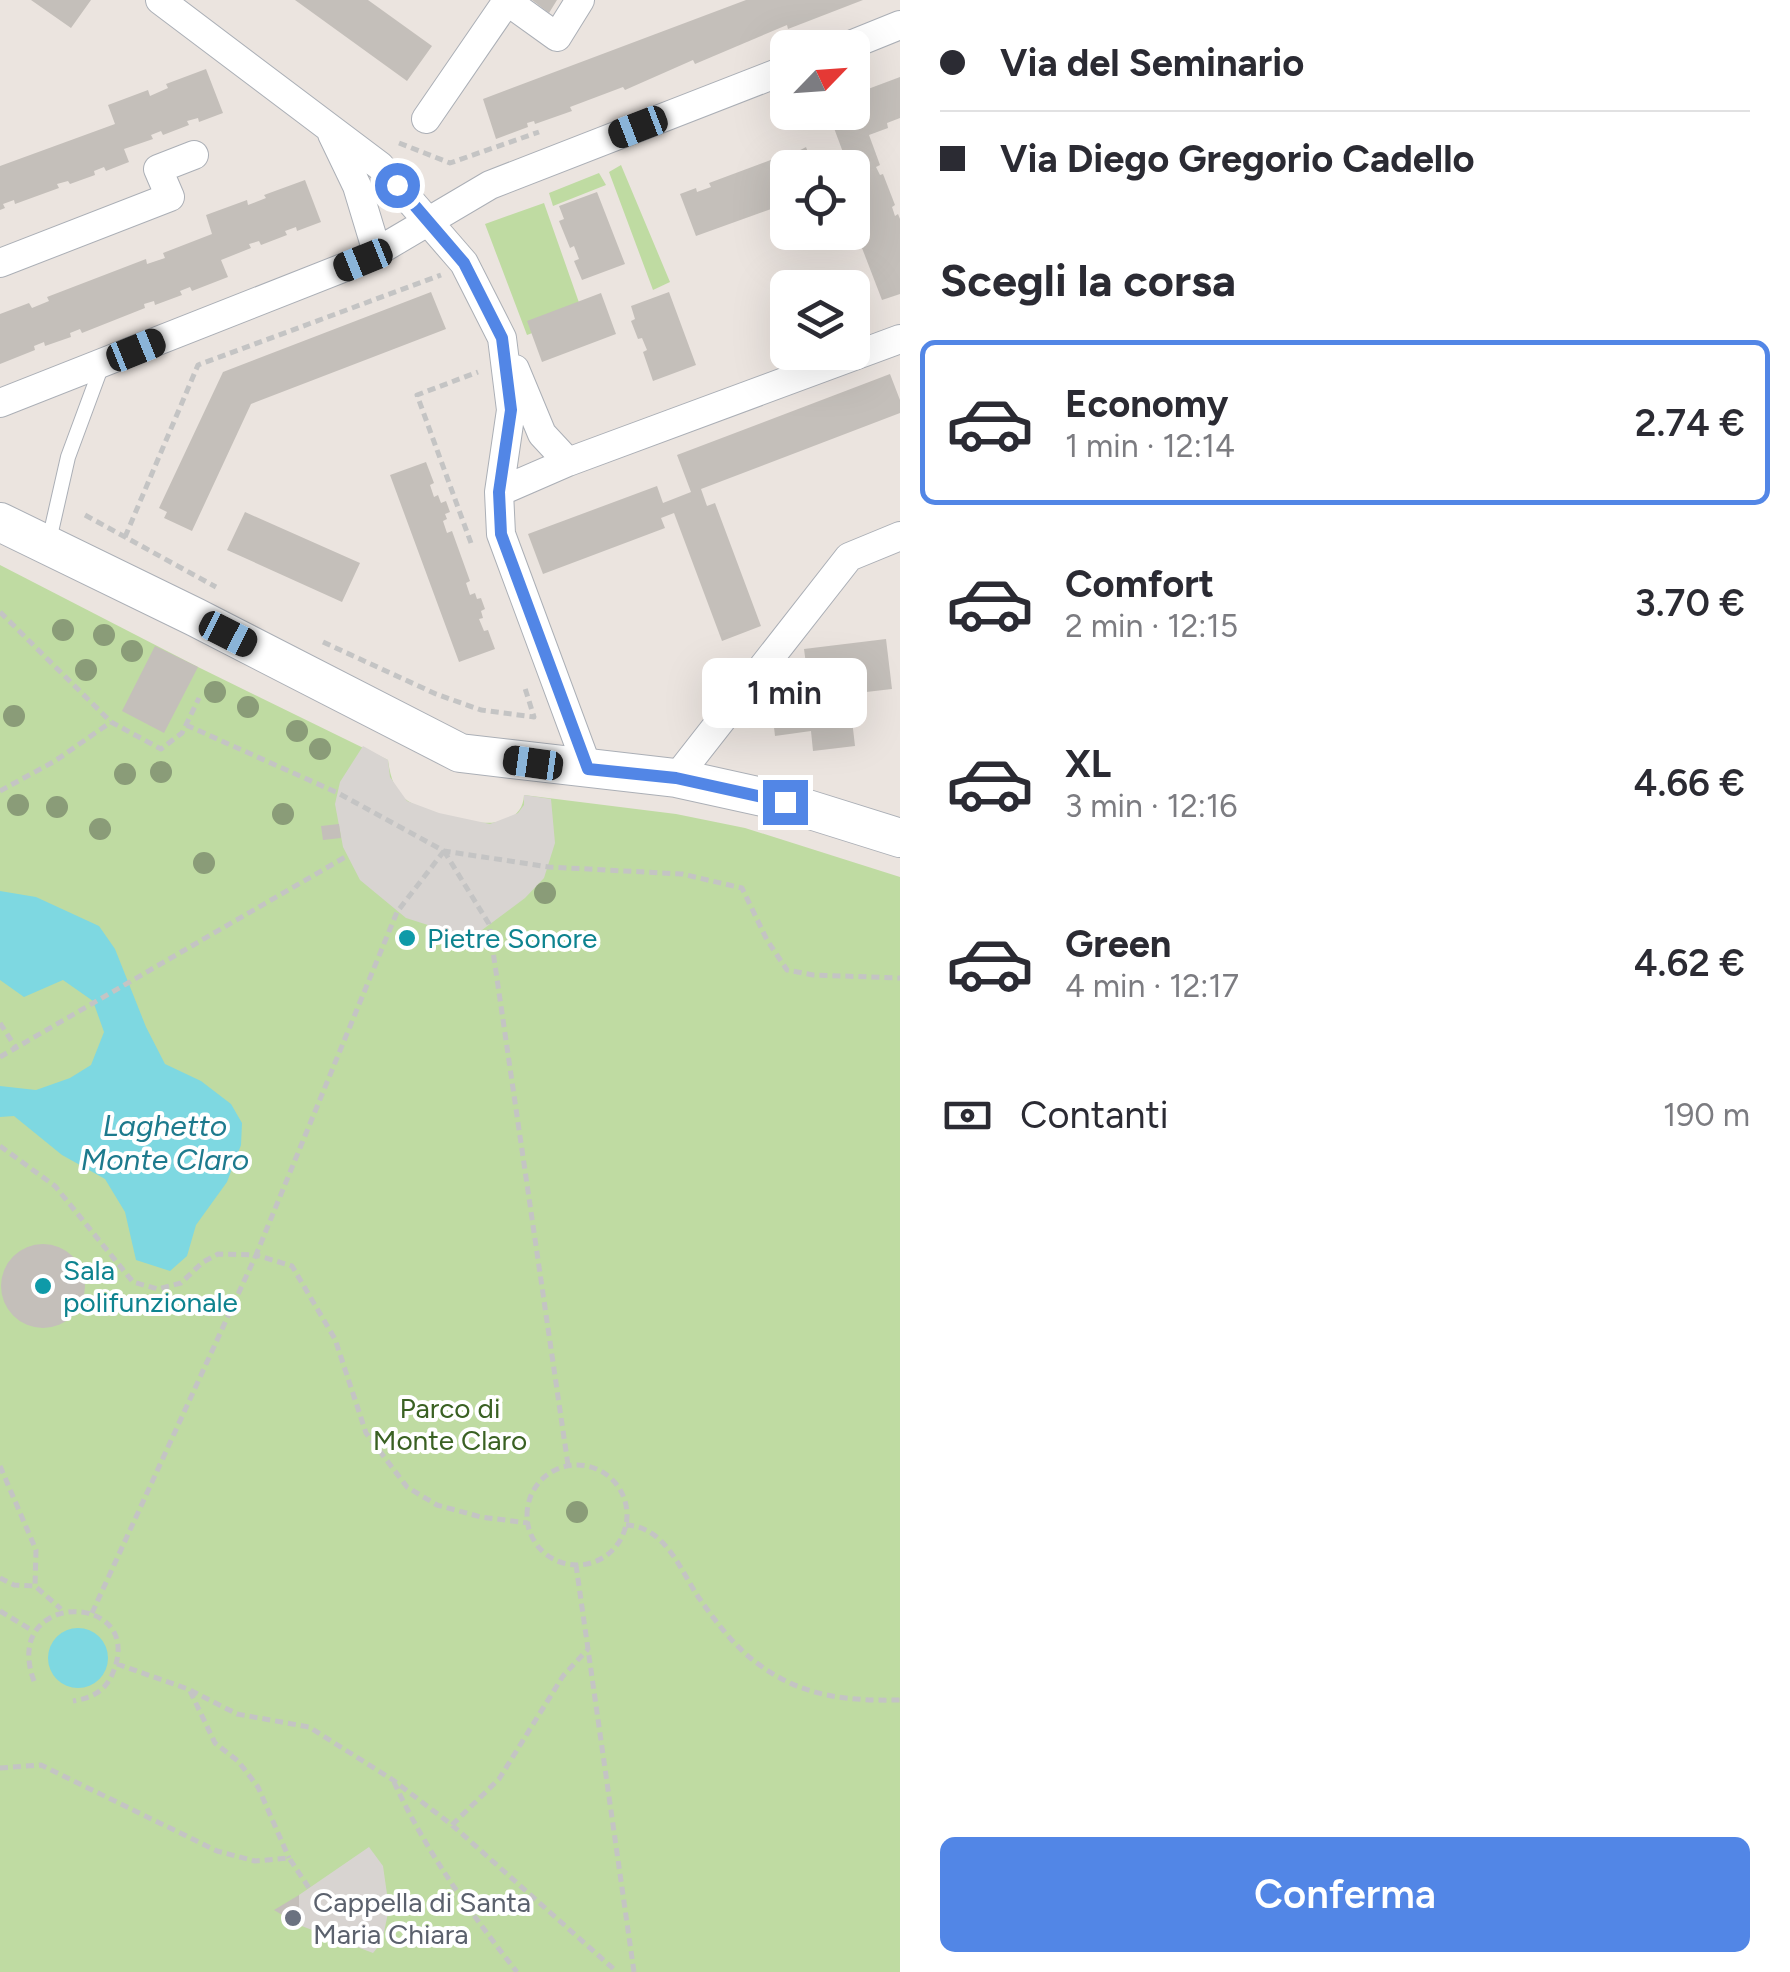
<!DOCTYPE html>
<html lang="it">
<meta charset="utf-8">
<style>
:root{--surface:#fff;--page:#f7f7f7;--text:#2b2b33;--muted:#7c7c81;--line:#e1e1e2;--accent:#5286e6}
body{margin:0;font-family:Figtree,sans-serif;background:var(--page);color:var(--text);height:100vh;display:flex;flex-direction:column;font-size:38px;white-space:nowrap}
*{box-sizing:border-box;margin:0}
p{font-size:32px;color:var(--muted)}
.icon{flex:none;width:55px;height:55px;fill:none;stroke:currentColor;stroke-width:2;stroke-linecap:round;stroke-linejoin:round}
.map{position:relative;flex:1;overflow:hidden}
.sheet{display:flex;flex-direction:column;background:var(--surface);width:890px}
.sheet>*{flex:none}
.guide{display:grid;align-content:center;height:220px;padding:0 40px;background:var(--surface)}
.needle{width:65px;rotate:65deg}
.buttons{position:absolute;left:770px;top:30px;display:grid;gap:20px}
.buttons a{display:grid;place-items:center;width:100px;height:100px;border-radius:15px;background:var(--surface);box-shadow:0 10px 40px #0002;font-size:50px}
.end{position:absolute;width:45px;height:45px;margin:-22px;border:12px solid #5286e6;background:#fff;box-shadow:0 0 0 5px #fff}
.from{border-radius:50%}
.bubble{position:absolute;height:70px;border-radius:15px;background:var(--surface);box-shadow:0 10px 40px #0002;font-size:32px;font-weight:600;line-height:70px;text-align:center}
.car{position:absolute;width:30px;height:60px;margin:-30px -15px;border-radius:12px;box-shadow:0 0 8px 2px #0007;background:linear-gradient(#222 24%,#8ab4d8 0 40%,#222 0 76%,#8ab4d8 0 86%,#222 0)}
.guide b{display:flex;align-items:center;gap:35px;height:95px;font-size:38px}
.guide b+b{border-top:2px solid var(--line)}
.guide i{width:25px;height:25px;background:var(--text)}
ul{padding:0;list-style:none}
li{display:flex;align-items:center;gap:30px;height:165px;margin:0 20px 15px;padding:0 20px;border:5px solid transparent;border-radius:15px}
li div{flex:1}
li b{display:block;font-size:38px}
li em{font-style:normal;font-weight:600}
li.on{border-color:var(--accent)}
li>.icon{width:90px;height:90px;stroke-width:1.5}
h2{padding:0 40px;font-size:45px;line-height:120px}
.pay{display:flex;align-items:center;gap:25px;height:110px;padding:0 40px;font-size:38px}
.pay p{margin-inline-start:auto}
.cta{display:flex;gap:20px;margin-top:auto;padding:20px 40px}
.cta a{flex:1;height:115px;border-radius:15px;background:var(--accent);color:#fff;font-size:40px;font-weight:600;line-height:115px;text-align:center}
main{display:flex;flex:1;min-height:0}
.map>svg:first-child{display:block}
.green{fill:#bfdba2}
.plaza{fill:#d8d4d1}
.water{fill:#7ed8e1}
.building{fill:#c4bfba}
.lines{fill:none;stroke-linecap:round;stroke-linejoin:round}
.lane-casing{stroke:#abafb6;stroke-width:16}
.street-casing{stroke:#abafb6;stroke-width:30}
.secondary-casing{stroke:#abafb6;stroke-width:40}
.path{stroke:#c4c4c4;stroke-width:5;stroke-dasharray:8 5;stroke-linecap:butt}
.lane{stroke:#fff;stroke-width:14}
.street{stroke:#fff;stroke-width:28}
.secondary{stroke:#fff;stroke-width:38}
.tree{fill:#8a9c78}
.route{stroke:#5286e6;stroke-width:12}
.culture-dot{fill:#0f9aa8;stroke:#fff;stroke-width:4}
.worship-dot{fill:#6b7280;stroke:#fff;stroke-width:4}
.labels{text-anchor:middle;stroke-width:8;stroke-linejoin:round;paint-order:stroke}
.culture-label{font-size:28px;fill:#0d838f;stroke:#fff;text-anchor:start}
.park-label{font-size:28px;fill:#3a6123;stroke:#fff}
.worship-label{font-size:28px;fill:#5b616d;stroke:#fff;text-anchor:start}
.water-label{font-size:30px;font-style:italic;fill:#1d7a8d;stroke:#fff}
</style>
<main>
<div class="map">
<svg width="900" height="1972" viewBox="0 0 900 1972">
<rect width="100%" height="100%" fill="#ebe4df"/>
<path class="green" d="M 621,165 L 670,282 L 653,290 L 609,172 Z
M 599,173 L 606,185 L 553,206 L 549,193 Z
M 544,203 L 583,314 L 527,335 L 485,224 Z
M 0,565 L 198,667 L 388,760 C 390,775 394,792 408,801 C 434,818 522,843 524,795 L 676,814 L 745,828 L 900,877 L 900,1972 L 0,1972 Z"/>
<path class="plaza" d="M 363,746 L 388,760 L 390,777 L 407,801 L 439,813 L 490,824 L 518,813 L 524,805 L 524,795 L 551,799 L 555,843 L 544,878 L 525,898 L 478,933 L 453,933 L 406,918 L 360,880 L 343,847 L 335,804 L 340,782 Z
M 369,1847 L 383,1866 L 389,1908 L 382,1942 L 373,1953 L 299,1925 L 299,1895 Z"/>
<path class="water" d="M 0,891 L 36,897 L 99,926 L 115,949 L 146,1027 L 165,1064 L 201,1081 L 231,1104 L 242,1123 L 241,1145 L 227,1182 L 196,1225 L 187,1256 L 170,1271 L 136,1260 L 125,1212 L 105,1179 L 62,1155 L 14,1116 L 0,1117 L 0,1086 L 36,1090 L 70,1078 L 91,1065 L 104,1032 L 93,1001 L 63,980 L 24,997 L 0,980 Z
M48 1658a30 30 0 1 1 60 0a30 30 0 1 1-60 0Z"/>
<path class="building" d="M 31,0 L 91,0 L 71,28 Z
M 295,0 L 368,0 L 432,46 L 407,81 Z
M 532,0 L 557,0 L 549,13 Z
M 746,0 L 863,0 L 788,29 L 787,25 L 695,64 L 693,60 L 625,90 L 623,87 L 570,107 L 572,111 L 535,124 L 534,121 L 527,123 L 528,127 L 496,139 L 483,99 Z
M 206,69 L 223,113 L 199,122 L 198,118 L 187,121 L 189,125 L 163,135 L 161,131 L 151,135 L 153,139 L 124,149 L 129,162 L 106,171 L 104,167 L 94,171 L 95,175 L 70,184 L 68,181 L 57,184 L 59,188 L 15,204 L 14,200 L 3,204 L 5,208 L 0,210 L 0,166 L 115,124 L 108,105 L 148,90 L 150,96 L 168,88 L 166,84 Z
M 900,77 L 900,118 L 887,123 L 888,128 L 869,135 L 880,165 L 876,167 L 880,175 L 883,174 L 895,205 L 892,207 L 895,216 L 898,214 L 900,219 L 900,294 L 882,300 L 852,222 L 852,168 L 788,168 L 788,203 L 696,236 L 680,194 L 696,188 L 697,192 L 711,187 L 709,183 L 776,158 L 778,162 L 806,147 L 813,166 L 844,155 L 828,112 L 852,112 L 852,95 Z
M 305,180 L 321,222 L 297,231 L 296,227 L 285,231 L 287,235 L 261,245 L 259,241 L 249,244 L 251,248 L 221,260 L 228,277 L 192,291 L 190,287 L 180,291 L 182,295 L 155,305 L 154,301 L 144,304 L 145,308 L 82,333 L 80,329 L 70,333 L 71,337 L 45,346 L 44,342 L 34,346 L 35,350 L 0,364 L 0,314 L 29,303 L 32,308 L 49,301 L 47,297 L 146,259 L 147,264 L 165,258 L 163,253 L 212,234 L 206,215 L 247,200 L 248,205 L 266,198 L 264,195 Z
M 597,192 L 625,264 L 582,280 L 574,261 L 579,259 L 574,246 L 570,248 L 559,221 L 564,219 L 559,206 Z
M 431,292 L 446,329 L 251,404 L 192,531 L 164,518 L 167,512 L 159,508 L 223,372 Z
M 669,292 L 696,365 L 653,381 L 643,352 L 647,350 L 642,338 L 638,339 L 631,321 L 635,319 L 631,306 Z
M 601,293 L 616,334 L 542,362 L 527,321 Z
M 890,374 L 900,400 L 900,413 L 701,489 L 707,506 L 715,503 L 761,626 L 722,641 L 674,513 L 661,518 L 665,528 L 543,574 L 528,534 L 657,486 L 663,503 L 691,492 L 677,455 Z
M 426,462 L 434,483 L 430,485 L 434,497 L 438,495 L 441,503 L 446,501 L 450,512 L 445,514 L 447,519 L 443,521 L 447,533 L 452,531 L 470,581 L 466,583 L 470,595 L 475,593 L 477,599 L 481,598 L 485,609 L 481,611 L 483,618 L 479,619 L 484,631 L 488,630 L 495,649 L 459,662 L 390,475 Z
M 245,512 L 360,563 L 342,602 L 227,550 Z
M 886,639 L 892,689 L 849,694 L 855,746 L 813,751 L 811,731 L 775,736 L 770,692 L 809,687 L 804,649 Z
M 155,646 L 198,667 L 164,733 L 122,711 Z
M 339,824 L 341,838 L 323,840 L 321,826 Z
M1 1286a42 42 0 1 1 84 0a42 42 0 1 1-84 0Z
M 299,1895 L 299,1925 L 274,1910 Z"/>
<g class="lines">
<defs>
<path id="lane" d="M 48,545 L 68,457 L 102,365"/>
<path id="street" d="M 160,0 L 380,166 L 464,263 L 502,338 L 511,410 L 499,492 L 501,534 L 588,769
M 843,48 L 900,25
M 426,119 L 507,1 L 557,37 L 580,0
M 332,134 L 357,186 L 377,252
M 0,263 L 170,197 L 158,169 L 194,155
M 515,369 L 542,434 L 568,462
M 0,403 L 363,260 L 490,185 L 788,69
M 499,492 L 568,462 L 900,339
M 676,778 L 849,557 L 900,536"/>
<path id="secondary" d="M 0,522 L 195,617 L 460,753 L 676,778 L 785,802 L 900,838"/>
</defs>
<use href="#lane" class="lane-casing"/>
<use href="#street" class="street-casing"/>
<use href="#secondary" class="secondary-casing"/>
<path class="path" d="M 399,143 L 450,163 L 539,132
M 85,515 L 216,587
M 125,537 L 198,365 L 441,275
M 471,543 L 417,395 L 478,372
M 0,612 L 111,722 L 161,749 L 182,733 L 199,698
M 323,642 L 436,694 L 481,710 L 534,717 L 524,685
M 186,725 L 338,793 L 444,851 L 549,867 L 682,874 L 742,888 L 767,940 L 787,970 L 813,975 L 900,978
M 0,791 L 55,761 L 111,722
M 444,851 L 489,924 L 568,1465
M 0,1023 L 16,1048
M 0,1057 L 347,856
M 0,1146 L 55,1186 L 133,1282 L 158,1289 L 181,1283 L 203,1262 L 218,1254 L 256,1255 L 397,912 L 444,851
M527 1515a50 50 0 1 1 100 0a50 50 0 1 1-100 0Z
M 0,1466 L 36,1550 L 35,1586 L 61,1609
M 626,1525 C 666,1527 680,1570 699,1598 C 716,1622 736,1649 761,1666 C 804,1697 848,1701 900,1700
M 576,1565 L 634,1972
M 0,1578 L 14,1585 L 35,1586
M 0,1611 L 33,1631
M 92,1613 L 256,1255 L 292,1266 L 335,1339 L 366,1433 L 407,1487 L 437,1505 L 481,1517 L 528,1523
M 117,1664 L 188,1689 L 237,1714 L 309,1727 L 393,1780 L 452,1825 L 617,1972
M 34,1681 C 0,1590 144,1591 114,1670 C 107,1690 93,1698 73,1701
M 190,1691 L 215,1743 L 238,1761 L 258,1787 L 289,1858
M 0,1768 L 41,1765 L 217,1851 L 255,1861 L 289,1858 L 309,1888
M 394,1782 C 425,1850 471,1914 517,1972
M 452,1825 L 499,1779 L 563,1676 L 588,1649"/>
<use href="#lane" class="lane"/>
<use href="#street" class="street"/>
<use href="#secondary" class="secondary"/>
</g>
<g class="tree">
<circle cx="63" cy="630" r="11"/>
<circle cx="104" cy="635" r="11"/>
<circle cx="132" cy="651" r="11"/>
<circle cx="86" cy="670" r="11"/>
<circle cx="215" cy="692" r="11"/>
<circle cx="248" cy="707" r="11"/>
<circle cx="14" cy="716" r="11"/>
<circle cx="297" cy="731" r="11"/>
<circle cx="320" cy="749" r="11"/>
<circle cx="161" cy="772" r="11"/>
<circle cx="125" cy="774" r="11"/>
<circle cx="18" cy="805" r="11"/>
<circle cx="57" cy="807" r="11"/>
<circle cx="283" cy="814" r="11"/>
<circle cx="100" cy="829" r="11"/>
<circle cx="204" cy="863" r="11"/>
<circle cx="545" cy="893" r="11"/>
<circle cx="577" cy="1512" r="11"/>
</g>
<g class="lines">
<path class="route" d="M 397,185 L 464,263 L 502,338 L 511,410 L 499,492 L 501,534 L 588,769 L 676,778 L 785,802"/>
</g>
<g class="culture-dot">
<circle cx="407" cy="938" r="10"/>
<circle cx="43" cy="1286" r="10"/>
</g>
<circle class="worship-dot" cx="293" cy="1918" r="10"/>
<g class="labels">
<g class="culture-label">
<text x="427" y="948">Pietre Sonore</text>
<text x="63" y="1280">Sala<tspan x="63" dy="32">polifunzionale</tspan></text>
</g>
<g class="park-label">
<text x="450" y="1418">Parco di<tspan x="450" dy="32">Monte Claro</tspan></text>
</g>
<g class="worship-label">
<text x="313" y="1912">Cappella di Santa<tspan x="313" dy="32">Maria Chiara</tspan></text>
</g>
<g class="water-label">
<text x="165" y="1136">Laghetto<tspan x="165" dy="34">Monte Claro</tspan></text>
</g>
</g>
</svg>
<div class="buttons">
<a><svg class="needle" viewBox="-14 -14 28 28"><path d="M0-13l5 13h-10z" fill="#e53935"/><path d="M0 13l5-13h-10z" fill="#7c7c81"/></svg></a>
<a><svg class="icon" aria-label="locate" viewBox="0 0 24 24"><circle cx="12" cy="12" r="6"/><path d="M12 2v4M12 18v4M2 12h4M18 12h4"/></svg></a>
<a><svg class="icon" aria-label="layers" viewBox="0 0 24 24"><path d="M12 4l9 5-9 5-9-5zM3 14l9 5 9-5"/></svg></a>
</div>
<i class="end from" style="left:397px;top:185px"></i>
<i class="end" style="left:785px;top:802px"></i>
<div class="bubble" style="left:702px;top:658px;width:165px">1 min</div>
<i class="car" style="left:638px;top:127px;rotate:249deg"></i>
<i class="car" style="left:363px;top:260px;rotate:248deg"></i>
<i class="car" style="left:136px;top:350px;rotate:68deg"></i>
<i class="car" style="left:228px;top:634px;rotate:117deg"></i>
<i class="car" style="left:533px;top:763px;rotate:278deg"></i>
</div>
<section class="sheet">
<div class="guide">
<b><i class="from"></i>Via del Seminario</b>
<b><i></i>Via Diego Gregorio Cadello</b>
</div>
<h2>Scegli la corsa</h2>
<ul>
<li class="on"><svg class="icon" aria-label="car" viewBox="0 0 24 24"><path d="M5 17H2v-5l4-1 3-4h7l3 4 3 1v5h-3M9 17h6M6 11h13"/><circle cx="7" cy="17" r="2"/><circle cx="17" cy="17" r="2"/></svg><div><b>Economy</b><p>1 min · 12:14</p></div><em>2.74 €</em></li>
<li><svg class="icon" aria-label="car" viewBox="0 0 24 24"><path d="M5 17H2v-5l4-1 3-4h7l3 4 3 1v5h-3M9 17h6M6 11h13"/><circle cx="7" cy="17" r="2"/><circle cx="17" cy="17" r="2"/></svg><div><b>Comfort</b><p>2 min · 12:15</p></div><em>3.70 €</em></li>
<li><svg class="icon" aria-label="car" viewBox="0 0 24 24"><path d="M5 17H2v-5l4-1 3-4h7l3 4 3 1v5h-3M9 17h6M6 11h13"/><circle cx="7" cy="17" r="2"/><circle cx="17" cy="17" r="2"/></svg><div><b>XL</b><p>3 min · 12:16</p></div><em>4.66 €</em></li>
<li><svg class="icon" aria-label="car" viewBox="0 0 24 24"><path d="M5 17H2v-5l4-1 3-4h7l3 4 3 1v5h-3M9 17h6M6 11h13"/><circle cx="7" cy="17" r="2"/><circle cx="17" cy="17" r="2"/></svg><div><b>Green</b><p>4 min · 12:17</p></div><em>4.62 €</em></li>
</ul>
<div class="pay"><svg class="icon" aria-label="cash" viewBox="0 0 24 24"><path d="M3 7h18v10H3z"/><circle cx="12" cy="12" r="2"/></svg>Contanti<p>190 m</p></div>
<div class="cta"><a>Conferma</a></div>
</section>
</main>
